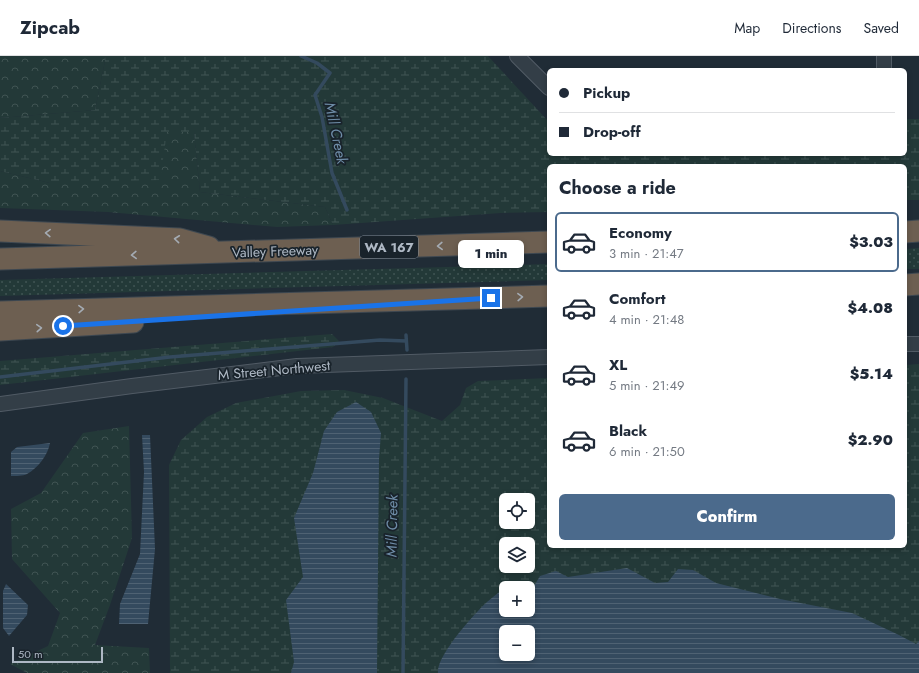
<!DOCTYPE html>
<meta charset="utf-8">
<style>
:root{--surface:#fff;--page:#f2f2f3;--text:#1f2937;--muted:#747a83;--line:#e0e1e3;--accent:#4b6a8c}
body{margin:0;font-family:Jost,sans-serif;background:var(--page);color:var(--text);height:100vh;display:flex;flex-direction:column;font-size:15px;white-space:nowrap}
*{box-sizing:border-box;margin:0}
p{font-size:13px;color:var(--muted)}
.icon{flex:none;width:22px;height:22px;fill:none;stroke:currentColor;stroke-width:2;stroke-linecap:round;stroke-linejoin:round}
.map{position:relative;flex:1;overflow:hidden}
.drawer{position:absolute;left:547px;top:108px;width:360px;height:384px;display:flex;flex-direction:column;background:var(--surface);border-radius:6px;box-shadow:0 2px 6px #0003}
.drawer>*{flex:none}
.top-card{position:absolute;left:547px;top:12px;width:360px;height:88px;border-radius:6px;box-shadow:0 2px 6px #0003;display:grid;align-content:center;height:88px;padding:0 12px;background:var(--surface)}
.fabs{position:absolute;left:499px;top:437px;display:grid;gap:8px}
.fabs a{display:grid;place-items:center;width:36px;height:36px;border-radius:6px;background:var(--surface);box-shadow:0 2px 6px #0003;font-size:20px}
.scale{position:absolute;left:12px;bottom:10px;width:91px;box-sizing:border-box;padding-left:4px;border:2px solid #aeb8c4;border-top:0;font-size:11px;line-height:14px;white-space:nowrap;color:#aeb8c4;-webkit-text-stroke:3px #19232b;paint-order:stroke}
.end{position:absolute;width:18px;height:18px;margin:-9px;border:5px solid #1a73e8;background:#fff;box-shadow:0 0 0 2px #fff}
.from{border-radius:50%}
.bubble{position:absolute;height:28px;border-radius:6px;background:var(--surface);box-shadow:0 2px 6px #0003;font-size:13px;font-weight:800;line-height:28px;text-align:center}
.top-card b{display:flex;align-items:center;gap:14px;height:38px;font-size:15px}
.top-card b+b{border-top:1px solid var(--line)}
.top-card i{width:10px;height:10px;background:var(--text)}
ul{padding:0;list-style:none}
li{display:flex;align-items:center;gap:12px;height:60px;margin:0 8px 6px;padding:0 4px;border:2px solid transparent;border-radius:6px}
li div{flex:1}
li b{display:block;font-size:15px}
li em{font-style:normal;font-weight:800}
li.selected{border-color:var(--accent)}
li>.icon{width:36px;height:36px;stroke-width:1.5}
h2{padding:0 12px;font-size:18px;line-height:48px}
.action{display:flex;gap:8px;margin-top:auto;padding:8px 12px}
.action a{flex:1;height:46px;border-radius:6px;background:var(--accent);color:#fff;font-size:16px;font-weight:800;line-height:46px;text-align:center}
header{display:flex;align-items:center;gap:24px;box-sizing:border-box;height:56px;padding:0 20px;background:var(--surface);border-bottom:1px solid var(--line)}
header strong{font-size:19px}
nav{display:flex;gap:22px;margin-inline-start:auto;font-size:14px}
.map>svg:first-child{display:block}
.grass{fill:url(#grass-dots)}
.forest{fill:url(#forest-crowns)}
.wetland{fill:url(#wetland-marsh);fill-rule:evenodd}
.water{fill:url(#water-rules);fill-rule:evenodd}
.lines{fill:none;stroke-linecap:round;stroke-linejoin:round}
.stream{stroke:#344a5e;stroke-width:3.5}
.minor-casing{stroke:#515b65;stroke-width:16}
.highway-casing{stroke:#3e4851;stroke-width:23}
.minor{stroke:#333e47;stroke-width:14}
.highway{stroke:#6d5f51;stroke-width:21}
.oneway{stroke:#a4abb3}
.route{stroke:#1a73e8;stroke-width:5}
.labels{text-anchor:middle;stroke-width:3.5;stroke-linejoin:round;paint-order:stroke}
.shield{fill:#19232b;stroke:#818b96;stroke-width:1}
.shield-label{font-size:13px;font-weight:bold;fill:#aeb8c4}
.street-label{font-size:14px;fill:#aeb8c4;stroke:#19232b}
.water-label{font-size:15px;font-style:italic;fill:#6f8da8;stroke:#19232b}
</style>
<header>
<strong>Zipcab</strong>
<nav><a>Map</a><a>Directions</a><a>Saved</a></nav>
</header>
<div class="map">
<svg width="919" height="617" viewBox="0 0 919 617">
<defs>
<pattern id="grass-dots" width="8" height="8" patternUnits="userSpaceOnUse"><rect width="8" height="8" fill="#233938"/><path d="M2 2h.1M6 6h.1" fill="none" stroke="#405453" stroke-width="1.8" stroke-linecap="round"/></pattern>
<pattern id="forest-crowns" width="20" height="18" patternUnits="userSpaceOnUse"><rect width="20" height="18" fill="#233938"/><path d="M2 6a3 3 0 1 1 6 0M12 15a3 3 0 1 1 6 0" fill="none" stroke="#405453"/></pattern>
<pattern id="wetland-marsh" width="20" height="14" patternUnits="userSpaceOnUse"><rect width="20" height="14" fill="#233938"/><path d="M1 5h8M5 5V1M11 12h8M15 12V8" fill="none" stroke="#405453"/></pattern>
<pattern id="water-rules" width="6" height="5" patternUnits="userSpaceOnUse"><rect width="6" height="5" fill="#344a5e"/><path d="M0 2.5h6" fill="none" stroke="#4f6273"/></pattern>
</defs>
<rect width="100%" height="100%" fill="#202c36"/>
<path class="grass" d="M 919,192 L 919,213 L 905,213 L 905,193 Z
M 549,208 L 549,224 L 0,240 L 0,224 Z"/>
<path class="forest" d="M 0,0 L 106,0 L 95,54 L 0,62 Z
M 167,76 L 194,76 L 200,136 L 325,151 L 333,169 L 277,171 L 108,156 L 0,152 L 0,115 L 50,127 Z
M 129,370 L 132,482 L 110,549 L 95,589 L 149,592 L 150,617 L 27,617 L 10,608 L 48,590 L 60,557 L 12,503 L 11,453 L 41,437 L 83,377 Z"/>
<path class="wetland" d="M 106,0 L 488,0 L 549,66 L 549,98 L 905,98 L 905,63 L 919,63 L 919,144 L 905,144 L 905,110 L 549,110 L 549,156 L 501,157 L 333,169 L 325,151 L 200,136 L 194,76 L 167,76 L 160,124 L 50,127 L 0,115 L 0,62 L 95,54 Z
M 332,278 L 339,285 L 333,291 L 0,329 L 0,305 Z
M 919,308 L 919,617 L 170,617 L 169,409 L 181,384 L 207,361 L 236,347 L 301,335 L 344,334 L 383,342 L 442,365 L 460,349 L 466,332 L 478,325 L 549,322 L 549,490 L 905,490 L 905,309 ZM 506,444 L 528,444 L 528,466 L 506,466 ZM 506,488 L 528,488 L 528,510 L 506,510 ZM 506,532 L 528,532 L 528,554 L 506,554 ZM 506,576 L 528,576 L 528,598 L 506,598 Z"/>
<path class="water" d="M 356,346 L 371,356 L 381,377 L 379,403 L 377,617 L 291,617 L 294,606 L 286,544 L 303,521 L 294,462 L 313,417 L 324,375 L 337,356 Z
M 142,379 L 150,379 L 155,493 L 148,568 L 119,568 L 120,548 L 140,498 L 144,416 Z
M 50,387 C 48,399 38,412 27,418 C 23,420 16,420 11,420 L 11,396 L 17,391 Z
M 627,512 L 655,527 L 668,526 L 678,513 L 693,514 L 716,527 L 780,543 L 852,557 L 899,579 L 916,588 L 919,585 L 919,617 L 438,617 C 436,600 474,558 487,546 C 494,540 502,534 509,528 L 518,532 L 506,532 L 506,554 L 528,554 L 528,534 L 531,535 L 540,520 L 556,515 L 568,521 ZM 506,576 L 528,576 L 528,598 L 506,598 Z
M 6,528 L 28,549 L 27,559 L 9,580 L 3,572 L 3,535 Z"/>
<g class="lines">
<path class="stream" d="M 301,0 L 317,7 L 330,17 L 315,39 L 322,61 L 332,117 L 347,154
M 406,279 L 407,294
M 0,321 L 170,301 L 380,284 L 406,285
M 403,617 L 406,323"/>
<defs>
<path id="minor" d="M 517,0 L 549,32
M 884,0 L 884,14
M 905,288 L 919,288
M 0,348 L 132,330 L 297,310 L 549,301"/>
<path id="highway" d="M 0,175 L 180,183 L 209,191
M 905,176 L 919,175
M 0,203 L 549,186
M 905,229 L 919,228
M 0,256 L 549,240
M 0,274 L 133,266"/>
</defs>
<use href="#minor" class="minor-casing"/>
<use href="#highway" class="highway-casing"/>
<use href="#minor" class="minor"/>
<use href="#highway" class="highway"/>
</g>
<defs><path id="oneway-chevron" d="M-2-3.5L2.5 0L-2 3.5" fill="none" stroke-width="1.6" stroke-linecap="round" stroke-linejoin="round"/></defs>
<g class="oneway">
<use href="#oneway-chevron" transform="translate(48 177) rotate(-178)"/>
<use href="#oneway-chevron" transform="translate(177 183) rotate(-174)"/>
<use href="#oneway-chevron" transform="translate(440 190) rotate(178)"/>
<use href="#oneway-chevron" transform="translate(134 199) rotate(178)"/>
<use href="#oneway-chevron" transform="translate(520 241) rotate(-2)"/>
<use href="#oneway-chevron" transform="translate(81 253) rotate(-2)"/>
<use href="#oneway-chevron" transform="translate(39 272) rotate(-4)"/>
</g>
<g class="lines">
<path class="route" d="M 63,270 L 491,242"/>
</g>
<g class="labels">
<rect class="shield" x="360" y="180" width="58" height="22" rx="3"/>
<g class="shield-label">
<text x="389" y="196">WA 167</text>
</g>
<g class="street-label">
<text transform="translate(275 195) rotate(-2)" y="5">Valley Freeway</text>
<text transform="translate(274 314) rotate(-5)" y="5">M Street Northwest</text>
</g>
<g class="water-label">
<text transform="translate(336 77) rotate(78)" y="5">Mill Creek</text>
<text transform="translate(392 470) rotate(-89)" y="5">Mill Creek</text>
</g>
</g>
</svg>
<div class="fabs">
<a><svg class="icon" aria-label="locate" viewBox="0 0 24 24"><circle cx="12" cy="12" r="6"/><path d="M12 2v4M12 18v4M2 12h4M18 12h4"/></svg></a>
<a><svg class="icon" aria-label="layers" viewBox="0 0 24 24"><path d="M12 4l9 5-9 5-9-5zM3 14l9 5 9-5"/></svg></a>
<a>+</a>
<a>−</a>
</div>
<div class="scale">50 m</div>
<i class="end from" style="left:63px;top:270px"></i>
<i class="end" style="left:491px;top:242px"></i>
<div class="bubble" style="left:458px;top:184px;width:66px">1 min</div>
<div class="top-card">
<b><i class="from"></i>Pickup</b>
<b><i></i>Drop-off</b>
</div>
<section class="drawer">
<h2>Choose a ride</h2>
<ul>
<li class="selected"><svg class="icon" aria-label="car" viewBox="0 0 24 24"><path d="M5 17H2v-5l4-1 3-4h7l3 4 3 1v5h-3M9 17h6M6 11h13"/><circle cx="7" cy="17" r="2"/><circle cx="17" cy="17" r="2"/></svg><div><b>Economy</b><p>3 min · 21:47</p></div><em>$3.03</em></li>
<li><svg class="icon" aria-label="car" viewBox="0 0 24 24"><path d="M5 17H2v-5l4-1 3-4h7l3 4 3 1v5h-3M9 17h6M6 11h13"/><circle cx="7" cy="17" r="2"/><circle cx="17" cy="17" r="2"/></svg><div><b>Comfort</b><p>4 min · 21:48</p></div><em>$4.08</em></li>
<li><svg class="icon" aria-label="car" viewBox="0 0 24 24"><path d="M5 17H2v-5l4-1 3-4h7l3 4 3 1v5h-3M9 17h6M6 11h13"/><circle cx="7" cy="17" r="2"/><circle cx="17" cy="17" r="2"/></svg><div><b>XL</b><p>5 min · 21:49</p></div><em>$5.14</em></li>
<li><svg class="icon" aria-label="car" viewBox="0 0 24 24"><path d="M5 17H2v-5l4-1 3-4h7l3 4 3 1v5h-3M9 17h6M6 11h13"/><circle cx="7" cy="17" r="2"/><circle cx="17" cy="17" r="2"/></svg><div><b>Black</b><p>6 min · 21:50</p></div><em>$2.90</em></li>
</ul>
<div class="action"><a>Confirm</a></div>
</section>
</div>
